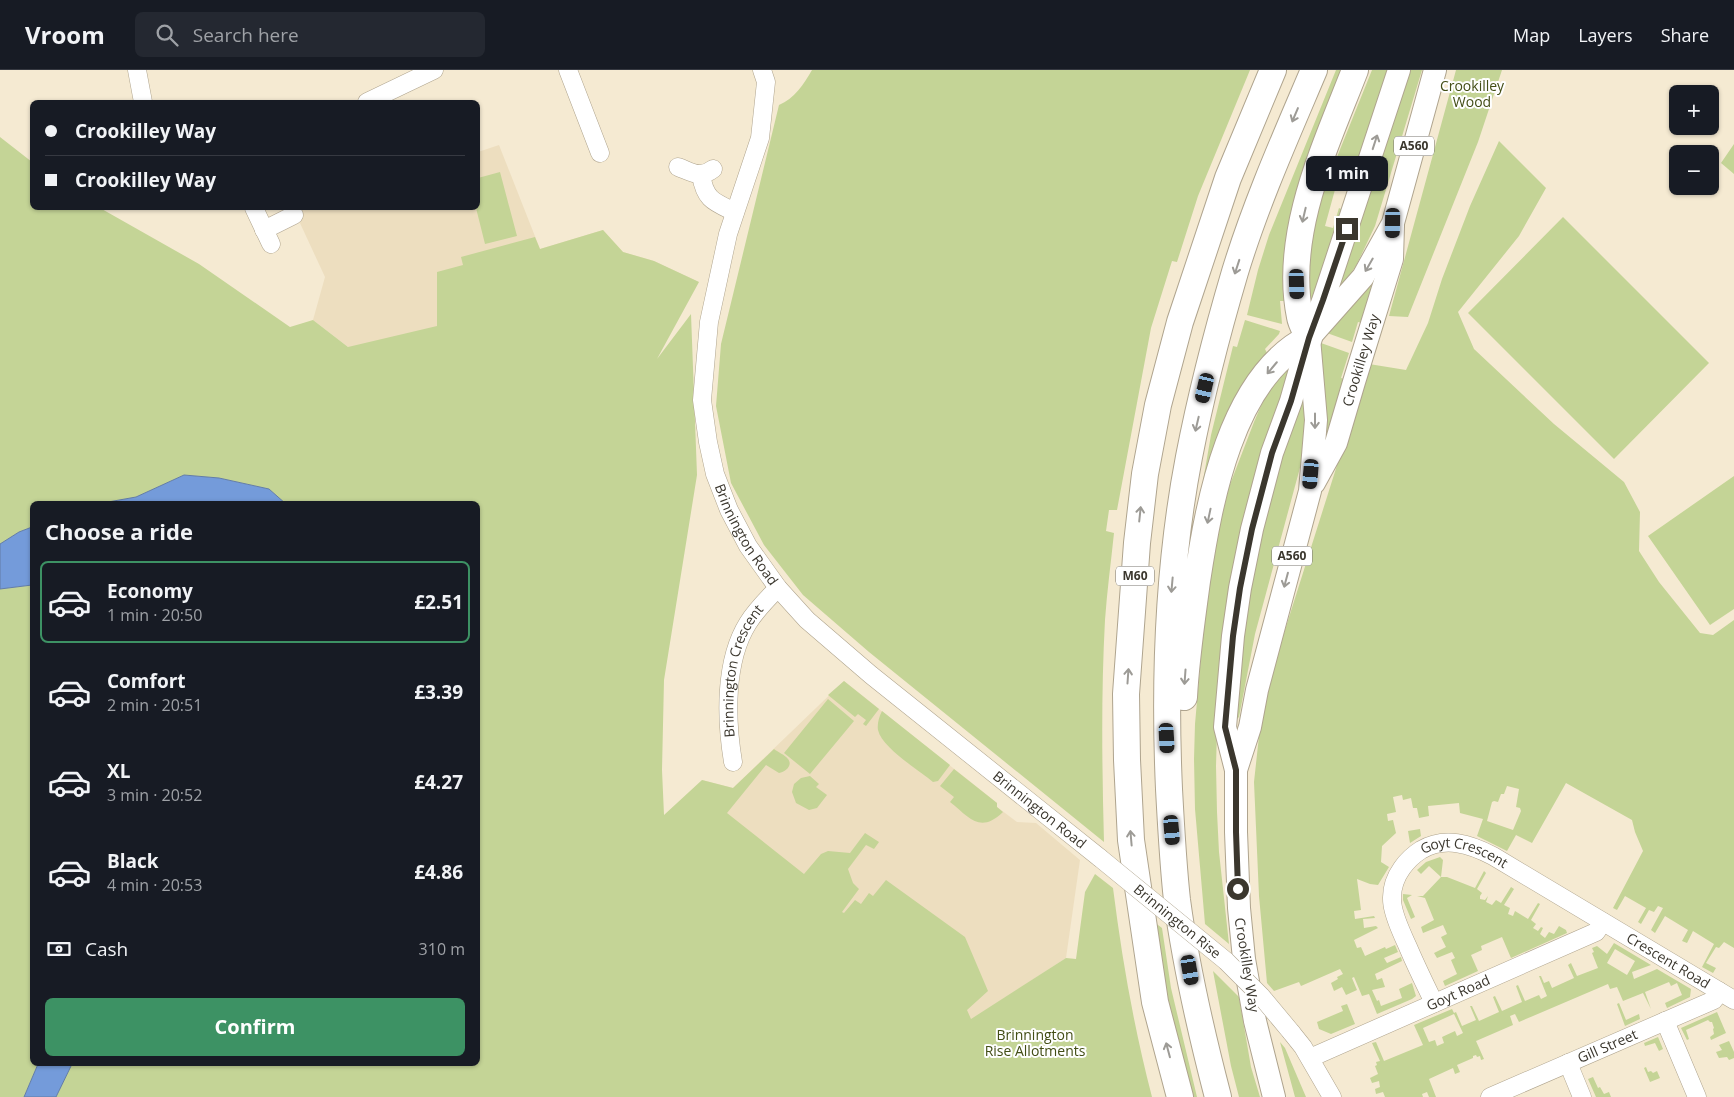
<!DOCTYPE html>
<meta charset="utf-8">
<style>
:root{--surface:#171b24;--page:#242831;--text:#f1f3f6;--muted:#9ea1a6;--line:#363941;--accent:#3d9264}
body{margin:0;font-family:"Open Sans",sans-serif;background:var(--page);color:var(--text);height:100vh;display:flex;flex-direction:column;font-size:19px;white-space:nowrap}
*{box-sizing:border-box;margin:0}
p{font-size:16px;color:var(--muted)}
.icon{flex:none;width:28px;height:28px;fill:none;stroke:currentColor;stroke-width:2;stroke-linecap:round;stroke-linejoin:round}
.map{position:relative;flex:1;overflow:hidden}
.side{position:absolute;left:30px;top:431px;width:450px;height:565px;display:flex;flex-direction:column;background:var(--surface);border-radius:8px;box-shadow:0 1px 4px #0004}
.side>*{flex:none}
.hud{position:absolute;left:30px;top:30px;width:450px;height:110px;border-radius:8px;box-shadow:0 1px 4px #0004;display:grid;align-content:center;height:110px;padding:0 15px;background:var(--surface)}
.buttons{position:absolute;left:1669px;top:15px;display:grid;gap:10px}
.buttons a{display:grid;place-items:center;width:50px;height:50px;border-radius:8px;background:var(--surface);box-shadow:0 1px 4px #0004;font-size:25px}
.end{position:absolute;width:22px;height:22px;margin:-11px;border:6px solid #3b372e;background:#fff;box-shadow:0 0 0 2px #fff}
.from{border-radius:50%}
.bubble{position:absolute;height:35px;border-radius:8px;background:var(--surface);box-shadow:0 1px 4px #0004;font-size:16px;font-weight:700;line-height:35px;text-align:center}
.car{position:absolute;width:15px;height:30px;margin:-15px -8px;border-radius:6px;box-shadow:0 0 4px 1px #0007;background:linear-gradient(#222 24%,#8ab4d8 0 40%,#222 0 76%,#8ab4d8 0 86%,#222 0)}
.hud b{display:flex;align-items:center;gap:18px;height:48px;font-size:19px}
.hud b+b{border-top:1px solid var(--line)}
.hud i{width:12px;height:12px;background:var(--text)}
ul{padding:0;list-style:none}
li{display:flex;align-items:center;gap:15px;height:82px;margin:0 10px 8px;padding:0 5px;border:2px solid transparent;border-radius:8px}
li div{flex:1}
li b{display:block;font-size:19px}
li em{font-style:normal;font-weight:700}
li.current{border-color:var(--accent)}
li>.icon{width:45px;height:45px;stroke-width:1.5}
h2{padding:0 15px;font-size:22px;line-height:60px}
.pay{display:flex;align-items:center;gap:12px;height:55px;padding:0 15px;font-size:19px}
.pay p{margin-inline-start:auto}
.primary-button{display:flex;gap:10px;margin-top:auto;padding:10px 15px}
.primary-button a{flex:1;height:58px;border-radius:8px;background:var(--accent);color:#fff;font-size:20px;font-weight:700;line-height:58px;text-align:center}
header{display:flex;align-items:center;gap:30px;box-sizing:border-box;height:70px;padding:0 25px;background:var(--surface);border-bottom:1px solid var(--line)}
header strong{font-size:24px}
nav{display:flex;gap:28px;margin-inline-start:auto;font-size:18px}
.search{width:350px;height:45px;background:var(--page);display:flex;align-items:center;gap:12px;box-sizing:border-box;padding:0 18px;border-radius:8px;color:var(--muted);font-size:19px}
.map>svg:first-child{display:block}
.built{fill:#eddebf}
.green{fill:#c4d496;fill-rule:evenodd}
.water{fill:#749bda;stroke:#637da6}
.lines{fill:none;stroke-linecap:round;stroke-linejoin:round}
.minor-casing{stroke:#afa48e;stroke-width:19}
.major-casing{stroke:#afa48e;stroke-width:24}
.highway-casing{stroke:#afa48e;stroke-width:28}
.minor{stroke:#fff;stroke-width:18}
.major{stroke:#fff;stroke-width:22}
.highway{stroke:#fff;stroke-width:26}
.minor-bridge-casing{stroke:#afa48e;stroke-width:19;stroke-linecap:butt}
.minor-bridge{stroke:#fff;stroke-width:18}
.oneway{stroke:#9d9b96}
.route{stroke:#3b372e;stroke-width:6}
.labels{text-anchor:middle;stroke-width:4;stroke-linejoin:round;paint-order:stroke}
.shield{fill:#fff;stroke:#76736d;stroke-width:1}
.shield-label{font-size:12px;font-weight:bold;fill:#3b372e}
.park-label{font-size:14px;fill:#434e16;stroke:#fff}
.street-label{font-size:14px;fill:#3b372e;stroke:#fff}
</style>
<header>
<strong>Vroom</strong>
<div class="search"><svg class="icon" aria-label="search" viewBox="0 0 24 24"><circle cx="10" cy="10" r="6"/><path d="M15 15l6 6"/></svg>Search here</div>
<nav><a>Map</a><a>Layers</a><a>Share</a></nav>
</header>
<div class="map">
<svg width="1734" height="1027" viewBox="0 0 1734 1027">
<rect width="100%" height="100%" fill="#f5ead2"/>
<path class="built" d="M 499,75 L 540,179 L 603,160 L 623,182 L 654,191 L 699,212 L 409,324 L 313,250 L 325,207 L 293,138 L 478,138 L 478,82 Z
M 844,611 L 997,733 L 997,737 L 1017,752 L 1036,753 L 1080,790 L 1066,888 L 852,1027 L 702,710 L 733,718 Z"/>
<path class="green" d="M 812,0 L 1250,0 L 1198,126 L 1177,192 L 1172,191 L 1151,258 L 1117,440 L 1109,440 L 1106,461 L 1114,463 C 1111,492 1107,521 1105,550 C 1101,624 1102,698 1104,772 L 869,582 L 803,525 L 764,475 L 731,413 L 716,336 L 721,274 L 779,35 C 794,29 804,14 812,0 Z
M 1336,0 L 1343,0 L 1287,231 L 1280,231 L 1282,254 L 1247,245 L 1258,200 L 1269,165 Z
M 1372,0 L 1389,0 L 1355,103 L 1351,102 L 1354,90 L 1344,87 L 1325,156 L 1333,158 L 1339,138 L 1343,140 L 1307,246 L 1311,157 L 1316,139 Z
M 1406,0 L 1422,0 L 1375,156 L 1357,194 L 1348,208 L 1331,226 Z
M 1456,0 L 1502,0 L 1478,72 L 1408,247 L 1389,246 Z
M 0,67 L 32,92 L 32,138 L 100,138 L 199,194 L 290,257 L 313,250 L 348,277 L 437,256 L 437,202 L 463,195 L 461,187 L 535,167 L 540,179 L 603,160 L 623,182 L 654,191 L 699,212 L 657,289 L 691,244 L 697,405 L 664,610 L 662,700 L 664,745 L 702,710 L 733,718 L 774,679 C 778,682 785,685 788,689 C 793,695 786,702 779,703 L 766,695 L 727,743 L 804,804 L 821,784 L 828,781 L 850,783 L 865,763 L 879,772 L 874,779 L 866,775 L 848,799 L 853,813 L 859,819 L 842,842 L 844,843 L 855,830 L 861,834 L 869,823 L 873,826 L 886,810 L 965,867 L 988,921 L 967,940 L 971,949 L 1066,888 L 1076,889 L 1085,822 L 1095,804 L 1113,818 C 1122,889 1134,958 1152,1027 L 56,1027 L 72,994 L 478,994 L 478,434 L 286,434 L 269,419 L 219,408 L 184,405 L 136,427 L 97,434 L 32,434 L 32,457 L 19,462 L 0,474 Z
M 1499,71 L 1546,118 L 1519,166 L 1458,242 L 1474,279 L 1554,354 L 1624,412 L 1640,442 L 1639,481 L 1659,512 L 1700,563 L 1713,565 L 1734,550 L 1734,878 L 1724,872 L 1719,878 L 1716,877 L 1706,893 L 1716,898 L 1713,903 L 1702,897 L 1714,874 L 1693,861 L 1687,873 L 1682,871 L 1688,860 L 1665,846 L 1655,863 L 1651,860 L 1663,838 L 1658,836 L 1654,842 L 1649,840 L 1641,854 L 1638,852 L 1646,838 L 1625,826 L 1617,840 L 1613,838 L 1643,781 L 1635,762 L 1632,750 L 1566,713 L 1532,773 L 1516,765 L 1507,781 L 1477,766 L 1483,749 L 1460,743 L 1459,733 L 1428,736 L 1429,746 L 1419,748 L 1417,738 L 1413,738 L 1411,728 L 1403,730 L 1402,725 L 1393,727 L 1396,742 L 1387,744 L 1388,751 L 1393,750 L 1396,763 L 1382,776 L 1381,792 L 1389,797 L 1378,815 L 1370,814 L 1357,809 L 1361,840 L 1354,841 L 1355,849 L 1374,846 L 1375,848 L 1363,849 L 1364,858 L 1376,856 L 1378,858 L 1354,870 L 1357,878 L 1361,877 L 1365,886 L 1385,877 L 1386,879 L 1395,875 L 1398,882 L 1384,888 L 1387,893 L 1401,887 L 1402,891 L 1375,904 L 1377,910 L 1382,908 L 1385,917 L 1372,920 L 1377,931 L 1379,930 L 1381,936 L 1402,928 L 1399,919 L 1412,913 L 1416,926 L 1412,929 L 1377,944 L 1369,924 L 1362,926 L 1354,907 L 1352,908 L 1357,920 L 1346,925 L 1342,917 L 1334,921 L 1331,913 L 1338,909 L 1337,907 L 1343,904 L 1340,899 L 1301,916 L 1299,912 L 1274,921 L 1267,913 L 1259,826 L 1254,712 L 1260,657 L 1272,601 L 1369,294 L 1406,300 L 1428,253 L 1442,209 L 1470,136 ZM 1507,716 L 1519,719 L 1516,737 L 1520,738 L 1521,741 L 1513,760 L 1487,751 L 1492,732 L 1494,731 L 1498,732 L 1501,724 L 1504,724 Z
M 1734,74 L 1734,104 L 1721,93 Z
M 500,102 L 517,166 L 485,174 L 476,138 L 478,138 L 478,108 Z
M 1563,147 L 1709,293 L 1614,389 L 1468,243 Z
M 1375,208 L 1362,253 L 1358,252 L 1352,272 L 1327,263 Z
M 1245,250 L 1280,261 L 1279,264 L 1265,279 L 1268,285 C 1260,295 1250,304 1243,315 C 1224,344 1214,378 1203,411 L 1211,365 L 1233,276 L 1237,277 Z
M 1321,273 L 1349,283 L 1341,308 L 1345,309 L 1326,373 L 1320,277 Z
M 1295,284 L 1218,628 L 1216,696 L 1217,742 L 1219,782 L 1229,874 L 1205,854 L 1195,739 L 1194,689 L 1195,654 L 1205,541 L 1216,472 L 1229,417 L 1254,352 L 1273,308 Z
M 1302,314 L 1306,342 L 1301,394 L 1255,564 L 1239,647 L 1237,649 L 1237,599 L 1256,478 Z
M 1734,406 L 1734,539 L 1710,555 L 1648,466 Z
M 32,515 L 32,994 L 38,994 L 24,1027 L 0,1027 L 0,519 Z
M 844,611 L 879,639 L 866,656 L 863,654 L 866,650 L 858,644 L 855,647 L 828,625 Z
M 828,629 L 854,651 L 810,704 L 784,683 Z
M 882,641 L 950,695 L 938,711 L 933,712 C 919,700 882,678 878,660 C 877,654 879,647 882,641 Z
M 954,699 L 997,733 L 997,737 L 1003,742 C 980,764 970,748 950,732 L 954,727 L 940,716 Z
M 810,706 L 819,714 L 816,717 L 827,725 L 817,738 L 809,740 L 796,733 L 792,722 L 794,714 L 801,708 Z
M 1420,759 L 1421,766 L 1410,773 L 1408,761 Z
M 1440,787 L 1443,790 L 1441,807 L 1447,807 L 1475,818 L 1484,801 L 1486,803 L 1477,819 L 1482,823 L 1480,826 L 1480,829 L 1485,830 L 1488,826 L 1486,832 L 1492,835 L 1496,830 L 1501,833 L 1511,817 L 1514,819 L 1504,835 L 1510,838 L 1508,844 L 1513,846 L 1515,841 L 1528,849 L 1538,833 L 1540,834 L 1531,850 L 1536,854 L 1533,858 L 1538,861 L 1541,857 L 1543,858 L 1540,864 L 1545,868 L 1549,862 L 1554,864 L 1559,856 L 1566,860 L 1567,863 L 1511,888 L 1502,867 L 1481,876 L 1482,880 L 1471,885 L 1478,901 L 1445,916 L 1443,911 L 1457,904 L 1451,890 L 1455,888 L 1452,882 L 1437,888 L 1434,883 L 1446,877 L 1441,867 L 1447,864 L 1443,855 L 1423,863 L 1421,857 L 1434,850 L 1425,828 L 1417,826 L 1423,826 L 1441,807 L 1429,796 L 1421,804 L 1417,800 L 1426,792 Z
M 1403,824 L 1412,825 L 1407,828 L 1415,847 L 1411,849 L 1403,830 Z
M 1150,849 L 1162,858 L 1171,918 L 1197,1027 L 1187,1027 Z
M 1614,873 L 1651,895 L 1632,902 L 1634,909 L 1657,899 L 1691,919 L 1690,927 L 1667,938 L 1665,933 L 1682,925 L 1677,913 L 1671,916 L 1669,912 L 1645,922 L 1651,939 L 1643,923 L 1623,931 L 1617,917 L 1610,919 L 1608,914 L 1519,952 L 1515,944 L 1510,946 L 1513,955 L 1476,971 L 1484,989 L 1481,990 L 1480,986 L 1477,987 L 1476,985 L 1473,986 L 1473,988 L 1457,995 L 1460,1002 L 1455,1004 L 1453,998 L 1429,1009 L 1436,1027 L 1429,1027 L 1427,1022 L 1422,1024 L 1423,1027 L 1385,1027 L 1383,1022 L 1376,1024 L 1375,1019 L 1380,1017 L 1379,1011 L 1372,1013 L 1370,1008 L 1378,1004 L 1375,996 L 1377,995 L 1376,992 L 1380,991 L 1372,973 L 1376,972 L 1384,991 L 1423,975 L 1414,955 L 1452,939 L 1454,943 L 1456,942 L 1462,956 L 1476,950 L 1470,936 L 1472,936 L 1479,951 L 1499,942 L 1493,927 L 1495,926 L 1502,941 L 1522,932 L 1516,916 L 1518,915 L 1525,931 L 1539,925 L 1541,929 L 1547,926 L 1539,906 L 1541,906 L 1544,913 L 1549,911 L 1552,918 L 1574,908 L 1568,895 L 1571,893 L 1577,906 L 1598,898 L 1592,883 L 1594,882 L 1592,878 L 1597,876 L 1607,884 ZM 1615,879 L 1635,891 L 1627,905 L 1607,893 ZM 1454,944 L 1463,963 L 1457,966 L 1455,961 L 1442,967 L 1444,973 L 1437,976 L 1435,970 L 1429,972 L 1423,958 Z
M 1213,901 L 1239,927 L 1251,997 L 1260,1027 L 1239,1027 L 1231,996 Z
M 1619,933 L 1626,950 L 1639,944 L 1640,949 L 1625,956 L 1617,934 Z
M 1347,934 L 1355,954 L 1331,964 L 1319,959 L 1317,952 L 1343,941 L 1341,936 Z
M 1717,942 L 1726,963 L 1711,970 L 1710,967 L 1714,964 L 1713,959 L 1714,958 L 1712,952 L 1710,952 L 1708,950 L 1686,960 L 1689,969 L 1687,970 L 1681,958 Z
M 1658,967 L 1663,979 L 1659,981 L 1655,973 L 1645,976 L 1644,973 Z
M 1729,971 L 1734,982 L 1734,988 L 1729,990 L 1727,987 L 1719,988 L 1716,982 L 1722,980 L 1719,975 Z
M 1280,972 L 1285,978 L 1306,1027 L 1295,1027 Z
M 1646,997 L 1648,1002 L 1651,1001 L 1653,1003 L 1657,1001 L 1660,1008 L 1650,1012 L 1644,998 Z
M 1593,1007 L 1598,1018 L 1600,1017 L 1604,1024 L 1609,1022 L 1611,1027 L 1596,1027 L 1588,1009 Z"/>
<path class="water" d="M 184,405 L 219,408 L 269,419 L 286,434 L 97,434 L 136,427 Z
M 32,457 L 32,515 L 0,519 L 0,474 L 19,462 Z
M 38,994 L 72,994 L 56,1027 L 24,1027 Z"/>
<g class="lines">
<defs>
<g id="minor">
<path d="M 137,0 L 143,32"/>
<path d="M 568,0 L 600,83"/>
<path id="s1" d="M 762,0 L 766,12 L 760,68 L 728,164 L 709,252 L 702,330 L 708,372 L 715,404 L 729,440 L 748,476 L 778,518 L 807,550 L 871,605 L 1100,788"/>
<path d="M 367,32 L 434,0"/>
<path d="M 678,97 C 692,102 700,109 713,99"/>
<path d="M 701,105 C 705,130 714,132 735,142"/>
<path d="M 254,138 L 271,174"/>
<path d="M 264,160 L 294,145"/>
<path id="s2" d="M 733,692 C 726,650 724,591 748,553 C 756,540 767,529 778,518"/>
<path id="s3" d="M 1434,933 C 1425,914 1416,896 1408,877 C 1396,850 1382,826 1402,798 C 1407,791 1413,785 1421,780 C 1445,766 1470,774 1493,786 L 1734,930"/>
<path d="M 1665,951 L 1697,1027"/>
<path d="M 1291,962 L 1303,977 L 1332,1027"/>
<path id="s4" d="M 1310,988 L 1596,862 L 1603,852"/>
<path d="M 1568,993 L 1582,1027"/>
<path id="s5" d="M 1490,1027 L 1714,930 L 1719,921"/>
</g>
<g id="major">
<path id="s6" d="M 1314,413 L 1336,373 L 1354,312 L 1392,189 L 1393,156"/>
<path d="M 1236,700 L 1250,657 L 1257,620 L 1310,421 L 1316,350 L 1309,268 L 1363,207 L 1393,153 L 1435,0"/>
<path d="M 1274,1027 L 1255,951 L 1244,889 L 1239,838 L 1236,762 L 1236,700 L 1225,657 L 1233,566 L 1240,518 L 1252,459 L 1272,383 L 1291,331 L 1309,268 L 1323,231 L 1399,0"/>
</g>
<path id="highway" d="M 1184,627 C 1186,588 1192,549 1197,511 C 1209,432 1231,307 1309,268 C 1306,261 1301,254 1300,247 C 1283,164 1326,75 1355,0
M 1180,1027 L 1155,932 L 1131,770 L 1127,690 L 1126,624 L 1137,473 L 1145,404 L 1158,335 L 1180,252 L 1228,108 L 1273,0
M 1218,1027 C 1201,962 1186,897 1177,830 C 1173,794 1171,756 1169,719 C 1164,608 1168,496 1189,387 C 1201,325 1217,263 1235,202 C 1256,133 1286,66 1314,0"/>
</defs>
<use href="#minor" class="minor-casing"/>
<use href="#major" class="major-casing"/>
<use href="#highway" class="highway-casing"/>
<use href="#minor" class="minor"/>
<use href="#major" class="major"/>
<use href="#highway" class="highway"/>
<defs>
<g id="minor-bridge">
<path id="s7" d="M 1100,788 L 1226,891 L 1261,926 L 1291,962"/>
</g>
</defs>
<use href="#minor-bridge" class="minor-bridge-casing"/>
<use href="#minor-bridge" class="minor-bridge"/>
</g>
<defs><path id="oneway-shaft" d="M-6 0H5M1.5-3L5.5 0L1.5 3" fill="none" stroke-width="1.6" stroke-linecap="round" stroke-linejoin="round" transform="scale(1.25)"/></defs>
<g class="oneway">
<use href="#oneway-shaft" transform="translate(1295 45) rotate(113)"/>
<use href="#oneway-shaft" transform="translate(1375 72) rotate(-72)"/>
<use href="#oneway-shaft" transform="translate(1304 145) rotate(103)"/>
<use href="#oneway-shaft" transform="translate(1369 195) rotate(120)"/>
<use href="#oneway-shaft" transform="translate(1237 197) rotate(108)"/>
<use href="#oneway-shaft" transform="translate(1272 298) rotate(130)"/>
<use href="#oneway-shaft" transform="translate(1315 351) rotate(90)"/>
<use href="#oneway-shaft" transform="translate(1197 354) rotate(103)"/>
<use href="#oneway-shaft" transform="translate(1140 444) rotate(-84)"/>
<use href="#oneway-shaft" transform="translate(1209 446) rotate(102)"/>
<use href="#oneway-shaft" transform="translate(1286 510) rotate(105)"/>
<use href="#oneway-shaft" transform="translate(1172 515) rotate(95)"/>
<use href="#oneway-shaft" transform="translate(1128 606) rotate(-86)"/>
<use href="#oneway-shaft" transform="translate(1185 607) rotate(94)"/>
<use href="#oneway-shaft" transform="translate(1131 768) rotate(-95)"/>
<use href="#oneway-shaft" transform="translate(1168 980) rotate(-105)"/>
</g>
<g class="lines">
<path class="route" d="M 1238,819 L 1236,762 L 1236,700 L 1225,657 L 1233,566 L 1240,518 L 1252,459 L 1272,383 L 1291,331 L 1309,268 L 1323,230 L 1347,159"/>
</g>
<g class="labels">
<g class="shield">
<rect x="1394" y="66.5" width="40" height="19" rx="4"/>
<rect x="1272" y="476.5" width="40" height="19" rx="4"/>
<rect x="1116" y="496.5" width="38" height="19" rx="4"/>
</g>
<g class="shield-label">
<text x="1414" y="80">A560</text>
<text x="1292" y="490">A560</text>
<text x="1135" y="510">M60</text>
</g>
<g class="park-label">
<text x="1472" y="21">Crookilley<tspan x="1472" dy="16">Wood</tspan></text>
<text x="1035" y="970">Brinnington<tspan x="1035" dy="16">Rise Allotments</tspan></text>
</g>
<g class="street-label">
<text dy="5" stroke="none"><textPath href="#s6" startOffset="132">Crookilley Way</textPath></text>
<text dy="5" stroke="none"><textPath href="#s1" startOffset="482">Brinnington Road</textPath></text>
<text dy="5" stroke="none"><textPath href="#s2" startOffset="94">Brinnington Crescent</textPath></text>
<text dy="5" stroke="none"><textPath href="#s1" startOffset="888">Brinnington Road</textPath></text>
<text dy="5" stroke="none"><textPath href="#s3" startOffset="218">Goyt Crescent</textPath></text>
<text dy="5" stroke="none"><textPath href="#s7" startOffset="100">Brinnington Rise</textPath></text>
<text dy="5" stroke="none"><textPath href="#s3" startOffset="452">Crescent Road</textPath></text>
<text transform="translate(1247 895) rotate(81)" y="5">Crookilley Way</text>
<text dy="5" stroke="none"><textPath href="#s4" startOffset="162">Goyt Road</textPath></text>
<text dy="5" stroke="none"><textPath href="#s5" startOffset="128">Gill Street</textPath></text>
</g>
</g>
</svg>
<div class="buttons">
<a>+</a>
<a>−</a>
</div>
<i class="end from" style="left:1238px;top:819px"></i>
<i class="end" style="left:1347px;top:159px"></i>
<div class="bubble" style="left:1306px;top:86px;width:82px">1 min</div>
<i class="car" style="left:1393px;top:153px;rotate:181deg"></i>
<i class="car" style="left:1297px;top:214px;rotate:178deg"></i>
<i class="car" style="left:1205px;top:318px;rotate:193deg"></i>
<i class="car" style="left:1311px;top:404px;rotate:185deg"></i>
<i class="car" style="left:1167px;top:668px;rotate:177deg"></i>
<i class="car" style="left:1172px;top:760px;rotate:175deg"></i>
<i class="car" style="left:1190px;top:900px;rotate:170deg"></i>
<div class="hud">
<b><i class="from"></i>Crookilley Way</b>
<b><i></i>Crookilley Way</b>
</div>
<section class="side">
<h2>Choose a ride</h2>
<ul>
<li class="current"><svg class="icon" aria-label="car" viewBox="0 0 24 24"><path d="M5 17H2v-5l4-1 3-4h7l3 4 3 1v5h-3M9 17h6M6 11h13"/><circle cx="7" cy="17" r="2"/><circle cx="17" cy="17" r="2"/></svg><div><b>Economy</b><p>1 min · 20:50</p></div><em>£2.51</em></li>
<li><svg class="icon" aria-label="car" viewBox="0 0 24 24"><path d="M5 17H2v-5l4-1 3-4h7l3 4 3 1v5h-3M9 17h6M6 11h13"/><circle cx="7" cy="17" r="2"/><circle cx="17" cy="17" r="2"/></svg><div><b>Comfort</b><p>2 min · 20:51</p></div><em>£3.39</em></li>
<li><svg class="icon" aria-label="car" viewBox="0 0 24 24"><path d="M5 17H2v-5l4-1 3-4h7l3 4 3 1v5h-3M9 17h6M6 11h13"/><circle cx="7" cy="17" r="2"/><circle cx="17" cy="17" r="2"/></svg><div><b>XL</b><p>3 min · 20:52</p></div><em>£4.27</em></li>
<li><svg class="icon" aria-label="car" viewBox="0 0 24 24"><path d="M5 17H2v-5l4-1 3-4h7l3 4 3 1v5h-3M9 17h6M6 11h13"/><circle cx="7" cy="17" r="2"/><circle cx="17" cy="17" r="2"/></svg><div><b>Black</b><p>4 min · 20:53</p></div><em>£4.86</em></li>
</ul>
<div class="pay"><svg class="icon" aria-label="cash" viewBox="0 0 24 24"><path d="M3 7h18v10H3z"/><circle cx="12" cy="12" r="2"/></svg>Cash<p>310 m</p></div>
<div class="primary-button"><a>Confirm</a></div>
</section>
</div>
